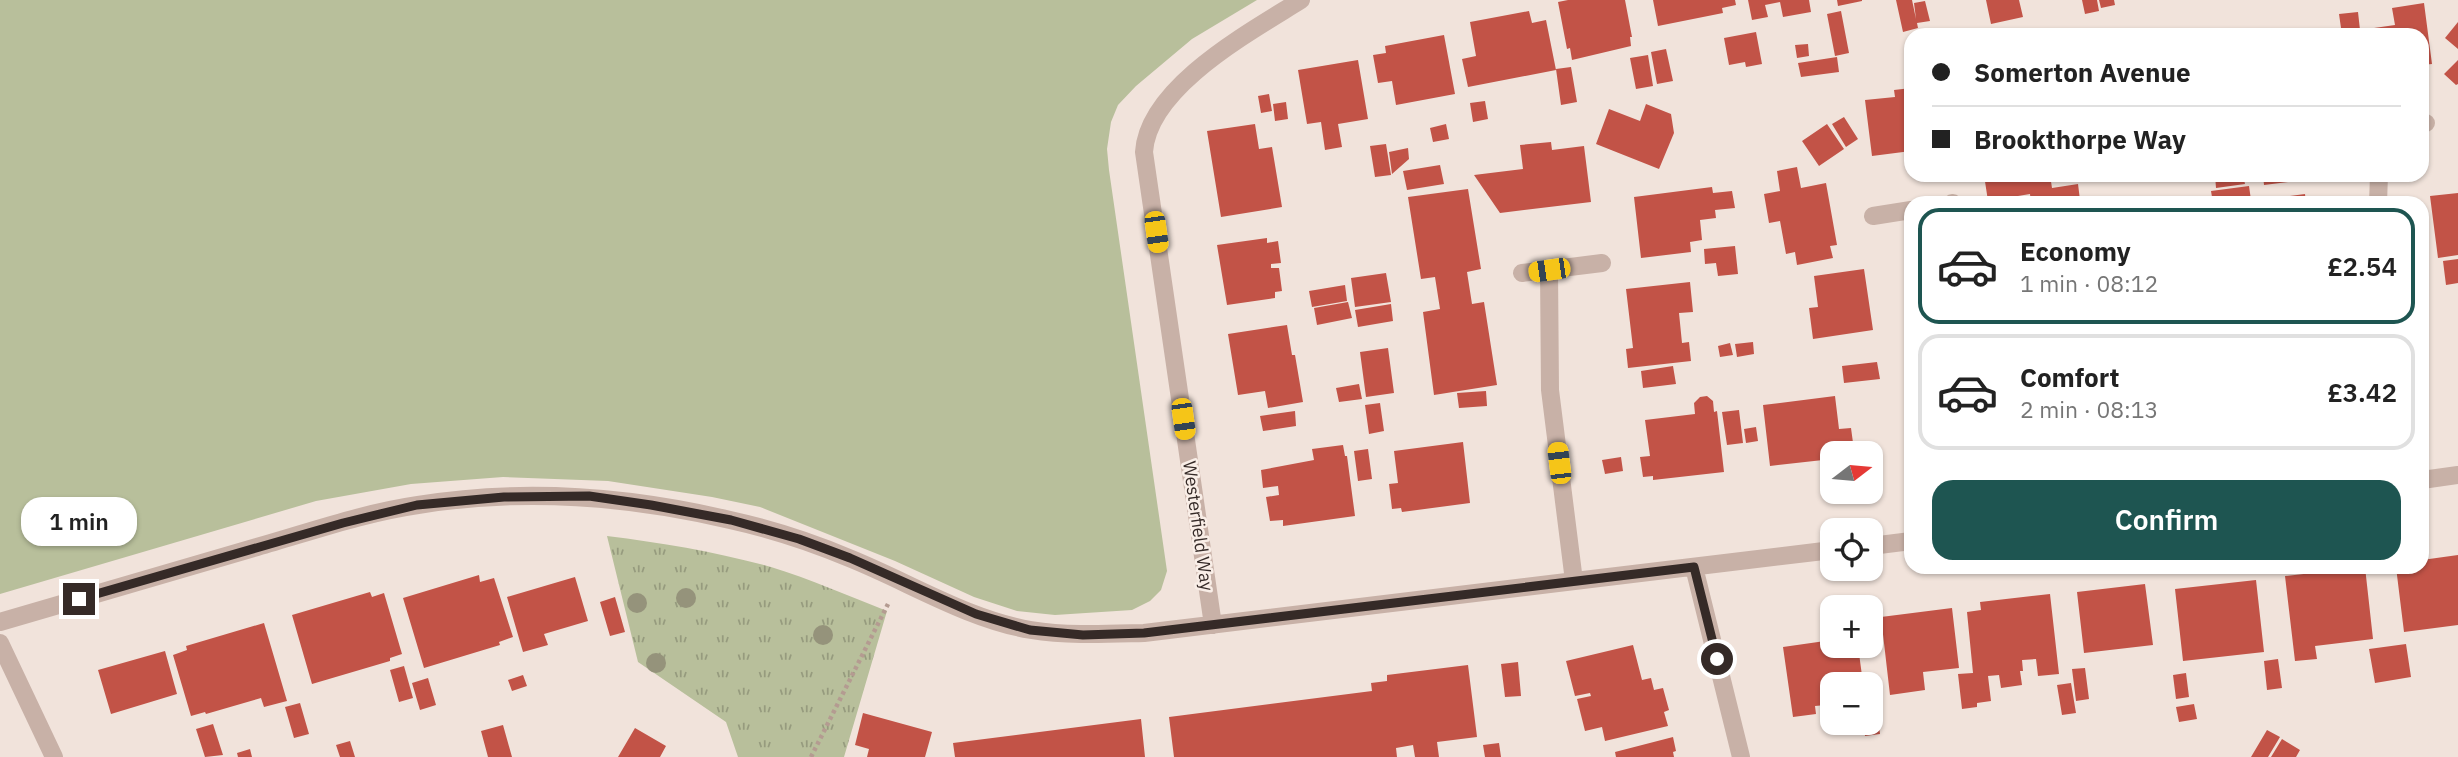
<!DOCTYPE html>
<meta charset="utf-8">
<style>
:root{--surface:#fff;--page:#f2f2f2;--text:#222;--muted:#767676;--line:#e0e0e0;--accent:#1e5551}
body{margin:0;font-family:"IBM Plex Sans",sans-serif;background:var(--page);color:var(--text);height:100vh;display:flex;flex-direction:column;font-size:26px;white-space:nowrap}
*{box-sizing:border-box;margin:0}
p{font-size:23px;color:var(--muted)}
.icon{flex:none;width:38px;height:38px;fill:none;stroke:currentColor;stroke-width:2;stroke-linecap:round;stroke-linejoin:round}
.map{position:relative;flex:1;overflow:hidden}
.details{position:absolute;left:1904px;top:196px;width:525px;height:378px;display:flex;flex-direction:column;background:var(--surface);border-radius:21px;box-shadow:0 2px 5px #0004}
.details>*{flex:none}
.guide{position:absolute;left:1904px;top:28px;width:525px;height:154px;border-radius:21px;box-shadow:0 2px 5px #0004;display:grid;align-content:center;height:154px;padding:0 28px;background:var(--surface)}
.needle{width:46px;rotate:74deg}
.tools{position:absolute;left:1820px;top:441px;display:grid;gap:14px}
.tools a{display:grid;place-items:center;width:63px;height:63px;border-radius:14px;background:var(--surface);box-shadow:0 2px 5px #0004;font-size:35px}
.end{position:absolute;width:32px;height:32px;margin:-16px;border:9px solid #352a27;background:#fff;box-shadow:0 0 0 4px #fff}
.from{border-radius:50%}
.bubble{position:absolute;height:49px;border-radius:21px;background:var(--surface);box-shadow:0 2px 5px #0004;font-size:23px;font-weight:600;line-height:49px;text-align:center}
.car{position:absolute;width:21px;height:42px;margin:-21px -10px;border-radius:9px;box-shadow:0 0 5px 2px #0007;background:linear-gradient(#f5c518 24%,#345 0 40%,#f5c518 0 76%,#345 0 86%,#f5c518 0)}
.guide b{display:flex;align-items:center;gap:24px;height:66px;font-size:26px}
.guide b+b{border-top:2px solid var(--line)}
.guide i{width:18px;height:18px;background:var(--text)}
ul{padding:12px 0 0;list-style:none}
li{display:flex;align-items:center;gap:21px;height:116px;margin:0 14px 10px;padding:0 14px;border:4px solid var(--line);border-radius:21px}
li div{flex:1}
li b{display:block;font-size:26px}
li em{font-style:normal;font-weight:600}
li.active{border-color:var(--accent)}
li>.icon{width:63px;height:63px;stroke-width:1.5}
.button{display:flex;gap:14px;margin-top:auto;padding:14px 28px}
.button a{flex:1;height:80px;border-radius:21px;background:var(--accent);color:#fff;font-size:28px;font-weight:600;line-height:80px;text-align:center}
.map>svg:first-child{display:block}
.grass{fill:url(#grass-tufts)}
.park{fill:#b8bf9b}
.building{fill:#c25347}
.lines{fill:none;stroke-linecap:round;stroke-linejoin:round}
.path{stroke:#b49b91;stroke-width:4.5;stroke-dasharray:3.5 3.5;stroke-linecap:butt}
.minor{stroke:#c8b1a7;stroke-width:18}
.tree{fill:#95937b}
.route{stroke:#352a27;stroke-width:9}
.labels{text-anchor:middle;stroke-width:5;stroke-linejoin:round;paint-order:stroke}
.street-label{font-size:18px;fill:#352a27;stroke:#f9eee7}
</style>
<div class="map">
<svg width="2458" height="757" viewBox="0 0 2458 757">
<defs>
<pattern id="grass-tufts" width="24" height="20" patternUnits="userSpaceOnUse" patternTransform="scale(1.75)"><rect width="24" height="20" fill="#b8bf9b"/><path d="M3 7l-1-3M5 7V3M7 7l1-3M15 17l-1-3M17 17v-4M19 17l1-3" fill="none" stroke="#969b7e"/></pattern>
</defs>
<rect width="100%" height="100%" fill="#f1e3db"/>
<path class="grass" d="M 607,536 C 663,543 717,552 771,567 C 810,579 849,596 887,611 L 844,757 L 738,757 L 726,722 L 638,662 Z"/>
<path class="park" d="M 0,0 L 1257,0 L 1192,39 L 1136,86 L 1118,105 L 1111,122 L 1107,149 L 1109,170 L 1167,571 L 1161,590 L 1150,601 L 1132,610 L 1055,615 L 1017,611 L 974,597 L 895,561 L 760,507 L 712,497 L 608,481 L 503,477 L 411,484 L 316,501 L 0,594 Z"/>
<path class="building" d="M 1568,0 L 1625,0 L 1632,37 L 1630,37 L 1631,46 L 1572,60 L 1570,48 L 1567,49 L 1558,2 Z
M 1653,0 L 1735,0 L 1736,5 L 1722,8 L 1723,13 L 1658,26 Z
M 1748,0 L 1809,0 L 1811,12 L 1783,17 L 1780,2 L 1765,5 L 1768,17 L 1752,20 Z
M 1837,0 L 1862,0 L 1862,1 L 1838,6 Z
M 1896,0 L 1912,0 L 1916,19 L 1914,3 L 1925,1 L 1930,21 L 1917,23 L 1918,28 L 1903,32 Z
M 1986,0 L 2019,0 L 2023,17 L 1991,24 Z
M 2082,0 L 2097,0 L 2099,11 L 2085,14 Z
M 2099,0 L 2114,0 L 2115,5 L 2101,8 Z
M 2424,3 L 2432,64 L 2422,65 L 2422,35 L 2342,35 L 2339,14 L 2358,12 L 2360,30 L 2395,25 L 2392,8 Z
M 1529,11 L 1532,23 L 1546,20 L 1556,70 L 1468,87 L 1462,59 L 1476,56 L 1470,22 Z
M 1841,11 L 1849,53 L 1835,56 L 1827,14 Z
M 2458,22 L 2458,49 L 2445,38 Z
M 1756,32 L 1762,64 L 1746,67 L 1745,62 L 1729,65 L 1724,38 Z
M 1444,35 L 1455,94 L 1396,105 L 1392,81 L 1378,83 L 1373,55 L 1386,53 L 1385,46 Z
M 1808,44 L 1809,56 L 1797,58 L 1795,45 Z
M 1666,49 L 1673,81 L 1657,84 L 1651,52 Z
M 1648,55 L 1653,86 L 1636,89 L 1630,58 Z
M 1837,57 L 1839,72 L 1801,77 L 1798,63 Z
M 1358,60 L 1368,119 L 1338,124 L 1342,147 L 1325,150 L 1321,122 L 1307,124 L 1298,70 Z
M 2458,60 L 2458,84 L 2456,85 L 2444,74 Z
M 1571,67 L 1577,102 L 1561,105 L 1556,69 Z
M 1911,88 L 1911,151 L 1872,156 L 1865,100 L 1895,97 L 1894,90 Z
M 1269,94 L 1272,111 L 1261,113 L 1258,96 Z
M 1485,101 L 1488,119 L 1473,122 L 1470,103 Z
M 1286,102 L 1288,119 L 1275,121 L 1273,104 Z
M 1646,104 L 1671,114 L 1674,133 L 1659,169 L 1596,144 L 1609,109 L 1640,121 Z
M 1844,117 L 1858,139 L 1846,147 L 1832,124 Z
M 1255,124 L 1259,149 L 1272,147 L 1282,207 L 1221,217 L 1207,131 Z
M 1446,124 L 1449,139 L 1433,142 L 1430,128 Z
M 1827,124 L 1844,149 L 1819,166 L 1802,141 Z
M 1551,142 L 1552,150 L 1584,146 L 1591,202 L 1500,213 L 1474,175 L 1523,169 L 1520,145 Z
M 1386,144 L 1391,175 L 1375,177 L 1370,146 Z
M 1408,148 L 1409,159 L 1392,174 L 1389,152 Z
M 1440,165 L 1444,184 L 1407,190 L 1403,171 Z
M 1797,167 L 1801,188 L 1826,183 L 1837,245 L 1830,246 L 1833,258 L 1797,265 L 1795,252 L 1786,254 L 1780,221 L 1769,223 L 1764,194 L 1780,191 L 1777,171 Z
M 1984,175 L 2050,175 L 2052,188 L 2078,184 L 2080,200 L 2079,203 L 2031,203 L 2030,194 L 1988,201 Z
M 2215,175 L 2243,175 L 2245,184 L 2216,188 Z
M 2263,175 L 2304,175 L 2305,180 L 2264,185 Z
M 2249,186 L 2251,200 L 2213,203 L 2211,191 Z
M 1712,187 L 1713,193 L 1732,191 L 1735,208 L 1715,210 L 1716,218 L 1700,220 L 1702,240 L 1690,242 L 1691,252 L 1641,258 L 1634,197 Z
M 1468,189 L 1481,269 L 1467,272 L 1472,304 L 1484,302 L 1497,385 L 1434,395 L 1423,312 L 1440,309 L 1435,277 L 1421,279 L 1408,197 Z
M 2458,193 L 2458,255 L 2438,258 L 2430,196 Z
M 2305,194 L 2306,203 L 2253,203 L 2253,201 Z
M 1267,238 L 1267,243 L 1278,241 L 1281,263 L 1271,264 L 1271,268 L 1279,268 L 1282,291 L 1275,292 L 1275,298 L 1227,305 L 1217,245 Z
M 1735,246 L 1738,274 L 1718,276 L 1716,263 L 1705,264 L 1704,249 Z
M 2458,259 L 2458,283 L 2446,285 L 2443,261 Z
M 1864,269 L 1873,330 L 1813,339 L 1809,308 L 1818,307 L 1814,276 Z
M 1386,273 L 1391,302 L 1355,307 L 1351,278 Z
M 1690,282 L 1693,312 L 1679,313 L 1682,343 L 1689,342 L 1691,361 L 1628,368 L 1626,349 L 1633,348 L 1626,289 Z
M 1345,285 L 1347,301 L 1312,307 L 1309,291 Z
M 1348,302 L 1352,318 L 1317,325 L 1314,308 Z
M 1391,304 L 1393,321 L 1358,327 L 1355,310 Z
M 1287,325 L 1292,355 L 1295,355 L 1303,402 L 1268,408 L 1265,391 L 1238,395 L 1228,334 Z
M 1753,342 L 1754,354 L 1737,357 L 1735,344 Z
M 1730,343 L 1733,355 L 1720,357 L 1718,346 Z
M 1388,348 L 1394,393 L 1366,397 L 1360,352 Z
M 1877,362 L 1880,379 L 1844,383 L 1842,366 Z
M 1673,366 L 1676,384 L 1643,388 L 1641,371 Z
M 1359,384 L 1362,399 L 1339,402 L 1336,388 Z
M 1486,391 L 1487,406 L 1459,408 L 1457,393 Z
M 1707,396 L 1713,401 L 1714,412 L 1717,411 L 1724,472 L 1653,480 L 1653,476 L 1643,477 L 1640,457 L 1650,456 L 1645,420 L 1695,414 L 1694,403 L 1700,397 Z
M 1835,396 L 1839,429 L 1851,428 L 1854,450 L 1832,453 L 1832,459 L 1770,466 L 1763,405 Z
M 1380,403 L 1384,431 L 1369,434 L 1365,405 Z
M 1739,410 L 1743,443 L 1727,445 L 1722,412 Z
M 1295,411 L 1296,426 L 1263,431 L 1260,416 Z
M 1756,427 L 1758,441 L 1746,443 L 1744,429 Z
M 1463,442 L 1470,503 L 1402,512 L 1401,508 L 1392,509 L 1389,484 L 1398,483 L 1394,451 Z
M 1343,445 L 1345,456 L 1347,456 L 1355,516 L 1283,526 L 1283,520 L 1270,521 L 1266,497 L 1279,495 L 1278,486 L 1263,488 L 1261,470 L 1314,460 L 1312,449 Z
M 1368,449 L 1372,479 L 1358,481 L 1354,451 Z
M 1621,457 L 1623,471 L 1605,474 L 1602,460 Z
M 2458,555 L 2458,625 L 2404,632 L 2396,567 L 2422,567 L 2422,560 Z
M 2365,567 L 2373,639 L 2315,646 L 2317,659 L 2295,661 L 2285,576 Z
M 479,575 L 480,582 L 494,578 L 513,637 L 499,642 L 500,645 L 424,668 L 403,598 Z
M 575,577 L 588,621 L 544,634 L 548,645 L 523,652 L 507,597 Z
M 2256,580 L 2264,652 L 2183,661 L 2175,589 Z
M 2145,584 L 2153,645 L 2084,653 L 2077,592 Z
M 370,592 L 372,597 L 384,593 L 402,654 L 390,658 L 390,661 L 312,684 L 292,615 Z
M 2050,594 L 2059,674 L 2038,676 L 2036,659 L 2022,660 L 2023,671 L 2020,671 L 2022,685 L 2001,688 L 1999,675 L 1988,676 L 1991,701 L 1977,703 L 1977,707 L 1962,709 L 1958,674 L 1973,673 L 1967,612 L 1981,610 L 1980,602 Z
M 615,597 L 625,632 L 610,636 L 600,602 Z
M 1952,608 L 1959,668 L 1923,672 L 1925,690 L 1890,695 L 1881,617 Z
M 264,623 L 287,701 L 264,707 L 261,698 L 206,714 L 205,712 L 191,716 L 173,655 L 187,650 L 186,646 Z
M 1832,640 L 1832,646 L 1858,646 L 1863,683 L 1832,684 L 1832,710 L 1829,711 L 1825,695 L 1826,705 L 1815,706 L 1816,714 L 1793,717 L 1783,647 Z
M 2406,644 L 2411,677 L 2375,683 L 2369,649 Z
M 1633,645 L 1642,680 L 1651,678 L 1654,690 L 1663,688 L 1669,710 L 1664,712 L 1668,726 L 1605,741 L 1602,727 L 1585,731 L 1577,699 L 1591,696 L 1590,693 L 1575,696 L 1566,661 Z
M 165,651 L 177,694 L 111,714 L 98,670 Z
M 2278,659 L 2282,688 L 2267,690 L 2264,661 Z
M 1518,662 L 1521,696 L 1505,697 L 1501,664 Z
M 1468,665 L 1477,737 L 1437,742 L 1439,757 L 1415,757 L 1413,745 L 1396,748 L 1397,757 L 1174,757 L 1169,717 L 1372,691 L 1371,683 L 1387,681 L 1387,675 Z
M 404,666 L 413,698 L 399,702 L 390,670 Z
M 2085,668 L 2089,699 L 2076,701 L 2072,669 Z
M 2186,673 L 2189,697 L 2176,699 L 2173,675 Z
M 523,675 L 527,686 L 512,691 L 508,680 Z
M 428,678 L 436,705 L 420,710 L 412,683 Z
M 2071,683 L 2076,713 L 2062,715 L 2057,685 Z
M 1876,701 L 1880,734 L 1865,736 L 1864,723 L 1871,723 L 1871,702 Z
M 300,703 L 309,734 L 294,738 L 285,707 Z
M 2194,704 L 2197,719 L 2179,722 L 2176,707 Z
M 863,713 L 932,732 L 925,757 L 867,757 L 869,749 L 855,745 Z
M 1141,719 L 1145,757 L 955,757 L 953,743 Z
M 213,724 L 223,755 L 205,757 L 196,729 Z
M 503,725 L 512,757 L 488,757 L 481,731 Z
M 635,728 L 666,746 L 660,757 L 618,757 Z
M 2267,730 L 2280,737 L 2268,757 L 2251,757 Z
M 1673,737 L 1676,751 L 1673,752 L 1674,757 L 1616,757 L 1615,752 Z
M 2282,739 L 2300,750 L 2296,757 L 2271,757 Z
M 350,741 L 355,757 L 340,757 L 336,745 Z
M 1499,743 L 1501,757 L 1485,757 L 1483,745 Z
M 250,749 L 252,757 L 238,757 L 237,753 Z"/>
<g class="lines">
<path class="path" d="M 811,757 L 888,604"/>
<path class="minor" d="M 2422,123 L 2426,123
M 1952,203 L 1953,203
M 2378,203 L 2379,175
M 1873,216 L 1911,210
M 1549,270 L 1550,390 L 1574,581
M 1522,273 L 1602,263
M 2422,480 L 2458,475
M 1871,546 L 1911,541
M 1694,567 L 1741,757
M 0,622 C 86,597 171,572 257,547 C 310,532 363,513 418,505 C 522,488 628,496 730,520 C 771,529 811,542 849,558 C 909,582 967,619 1031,630 C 1068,636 1106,634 1144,633 L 1832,550
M 1213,625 L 1144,152 C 1148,87 1250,32 1301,0
M 0,643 L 54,757"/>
</g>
<g class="tree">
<circle cx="686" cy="598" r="10"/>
<circle cx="637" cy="603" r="10"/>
<circle cx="823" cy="635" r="10"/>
<circle cx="656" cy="663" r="10"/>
</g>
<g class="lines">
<path class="route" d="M 79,599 L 343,523 L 417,505 L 504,497 L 589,496 L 651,505 L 731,520 L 799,539 L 850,558 L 976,614 L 1030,630 L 1083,635 L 1144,633 L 1694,567 L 1717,659"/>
</g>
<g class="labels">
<g class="street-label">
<text transform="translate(1198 526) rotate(82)" y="6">Westerfield Way</text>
</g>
</g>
</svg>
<div class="tools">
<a><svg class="needle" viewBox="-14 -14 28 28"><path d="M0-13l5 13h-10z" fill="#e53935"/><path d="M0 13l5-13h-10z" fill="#767676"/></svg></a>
<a><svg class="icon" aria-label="locate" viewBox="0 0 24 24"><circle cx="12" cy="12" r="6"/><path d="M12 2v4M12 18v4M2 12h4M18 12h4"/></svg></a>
<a>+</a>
<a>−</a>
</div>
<i class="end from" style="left:1717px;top:659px"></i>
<i class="end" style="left:79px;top:599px"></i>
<div class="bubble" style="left:21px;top:497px;width:116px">1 min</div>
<i class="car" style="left:1156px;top:232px;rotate:172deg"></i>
<i class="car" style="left:1549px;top:270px;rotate:262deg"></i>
<i class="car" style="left:1183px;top:419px;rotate:172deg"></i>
<i class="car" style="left:1559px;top:463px;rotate:353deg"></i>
<div class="guide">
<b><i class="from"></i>Somerton Avenue</b>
<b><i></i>Brookthorpe Way</b>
</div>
<section class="details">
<ul>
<li class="active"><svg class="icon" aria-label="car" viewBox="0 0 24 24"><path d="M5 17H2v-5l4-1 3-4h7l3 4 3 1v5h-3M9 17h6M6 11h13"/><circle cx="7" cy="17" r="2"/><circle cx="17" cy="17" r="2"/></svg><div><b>Economy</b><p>1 min · 08:12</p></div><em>£2.54</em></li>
<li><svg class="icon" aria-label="car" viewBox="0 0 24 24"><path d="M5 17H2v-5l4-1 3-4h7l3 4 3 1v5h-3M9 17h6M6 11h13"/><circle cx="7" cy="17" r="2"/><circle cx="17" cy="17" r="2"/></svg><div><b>Comfort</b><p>2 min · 08:13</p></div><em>£3.42</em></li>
</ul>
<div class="button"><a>Confirm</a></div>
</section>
</div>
